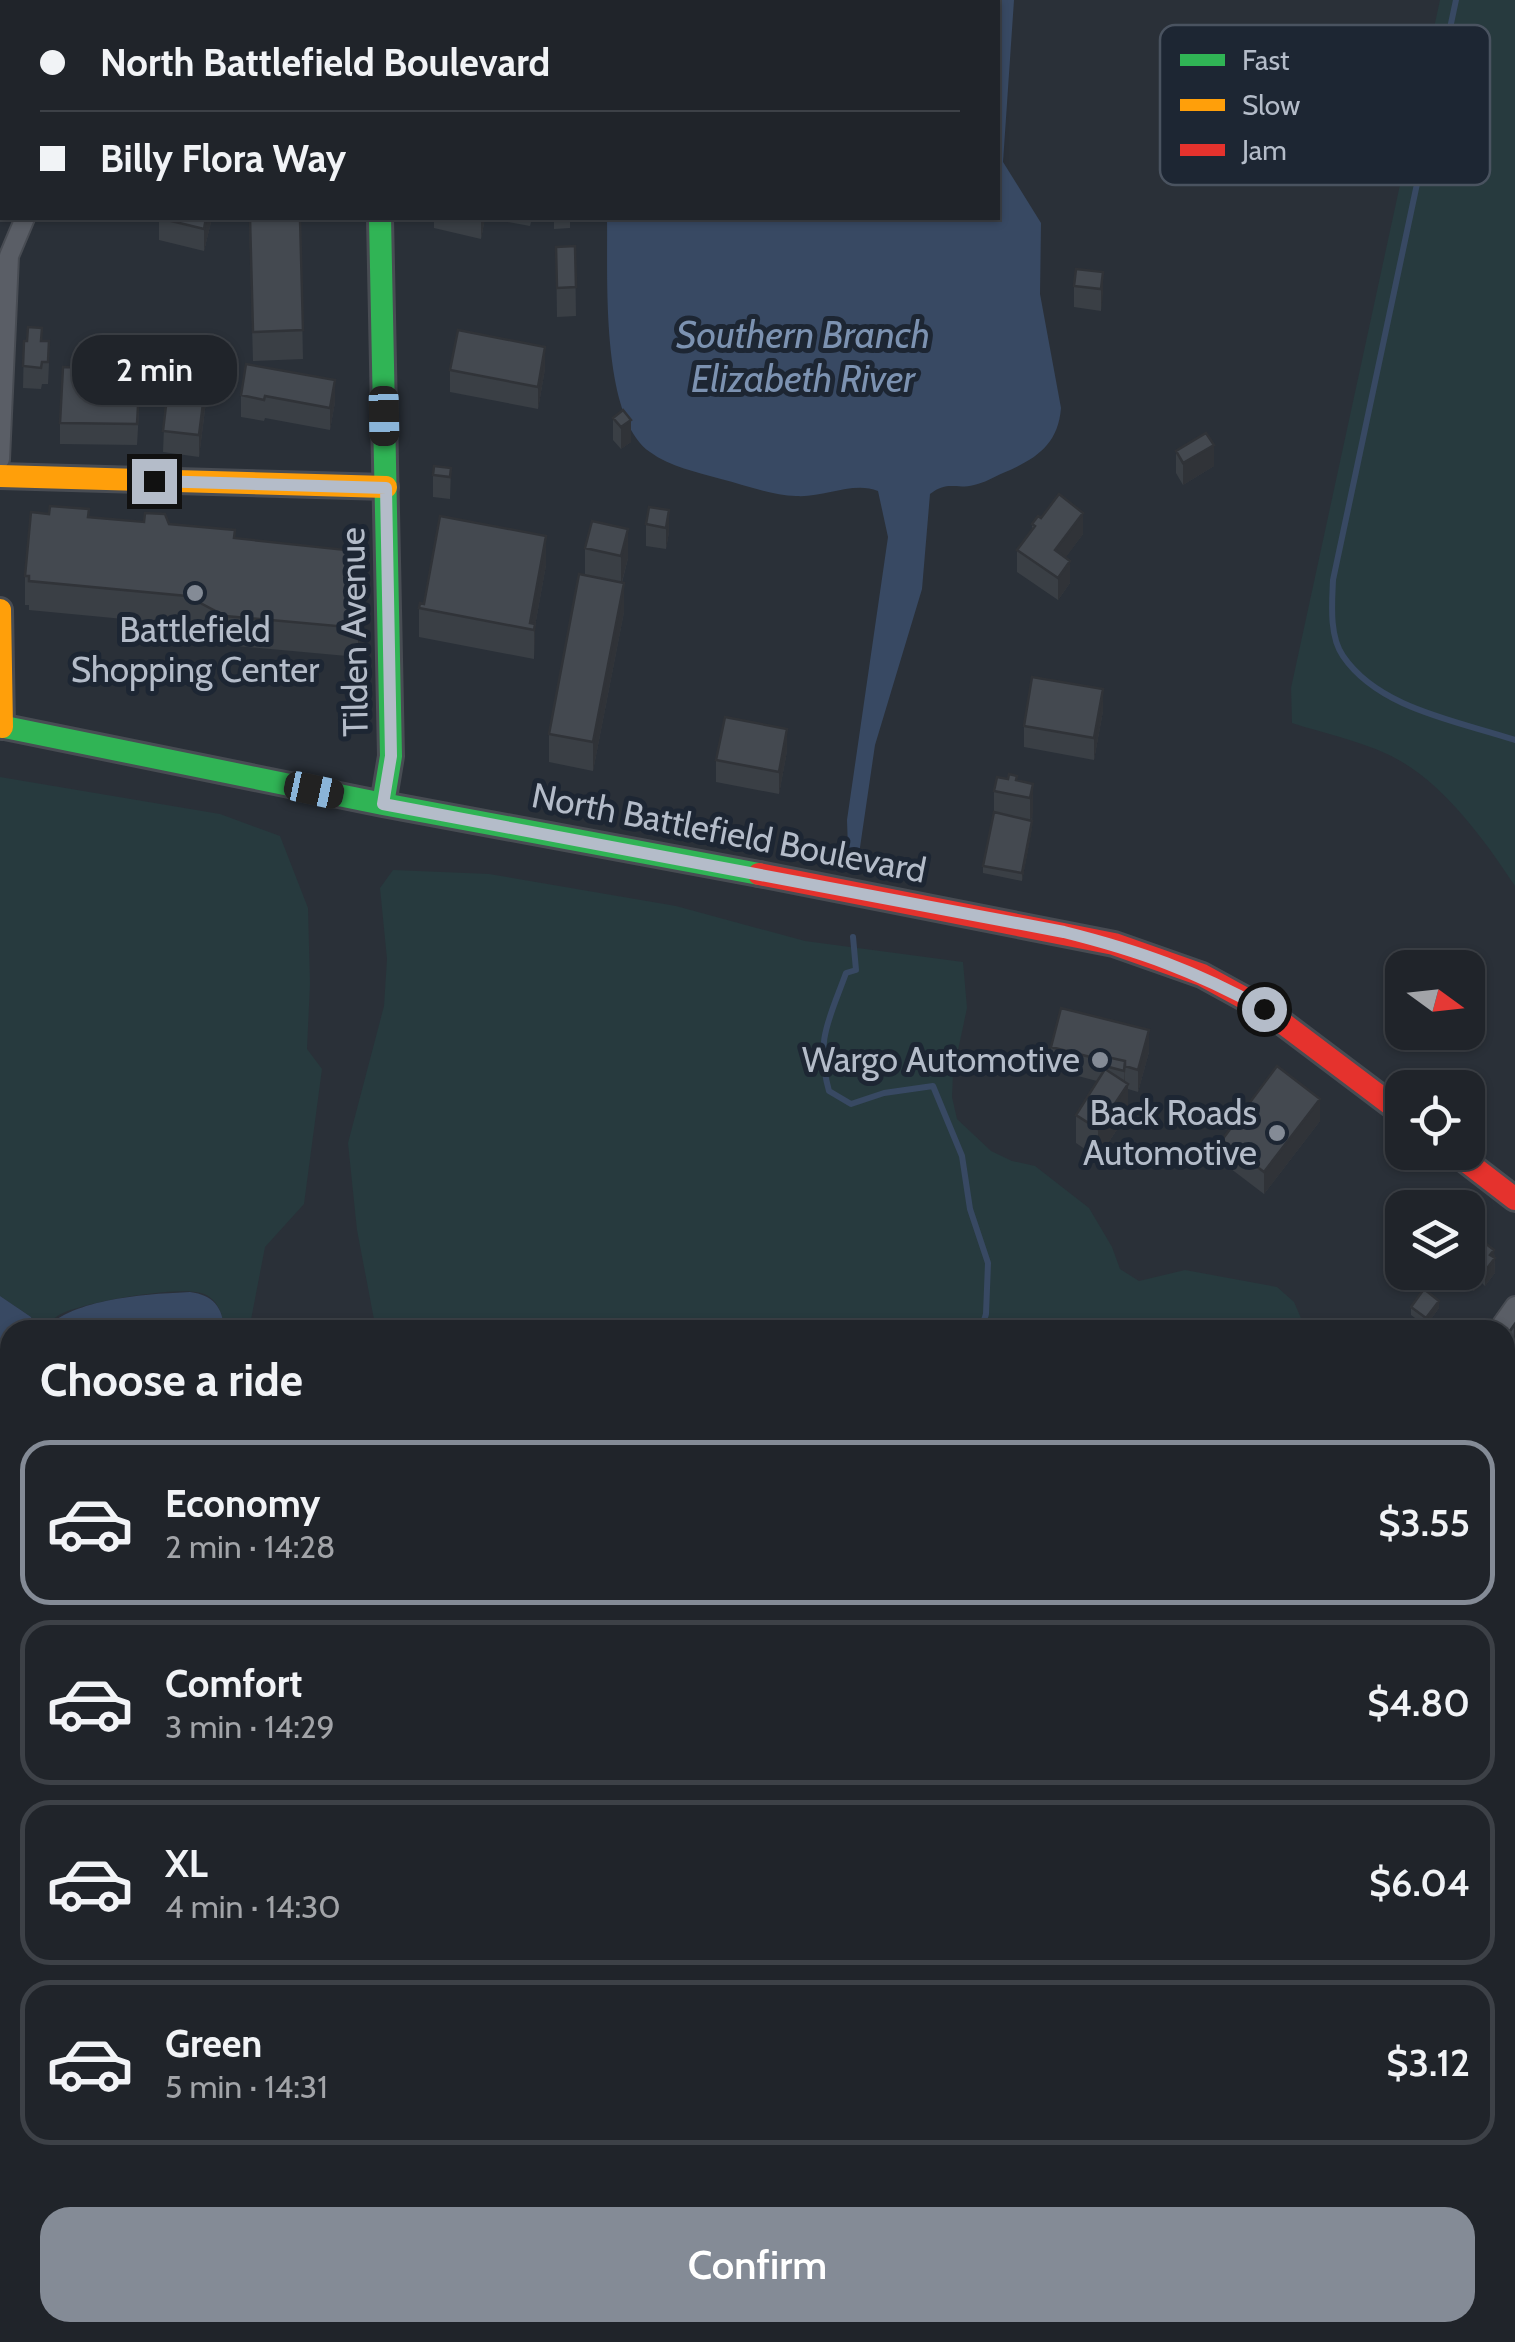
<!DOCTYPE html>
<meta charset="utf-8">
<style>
:root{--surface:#20242a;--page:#2d3036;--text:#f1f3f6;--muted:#a2a4a8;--line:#3d4147;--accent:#848b96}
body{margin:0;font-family:Cabin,sans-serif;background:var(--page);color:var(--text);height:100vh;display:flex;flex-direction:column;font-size:38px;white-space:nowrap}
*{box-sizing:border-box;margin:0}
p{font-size:32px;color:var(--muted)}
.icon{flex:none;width:55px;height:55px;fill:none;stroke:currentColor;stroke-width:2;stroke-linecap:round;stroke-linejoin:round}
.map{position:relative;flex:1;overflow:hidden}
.panel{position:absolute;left:0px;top:1320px;width:1515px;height:1022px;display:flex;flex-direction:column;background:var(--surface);border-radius:30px 30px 0 0;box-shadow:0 2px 8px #0004,0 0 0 2px var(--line)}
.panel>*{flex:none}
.hud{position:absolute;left:0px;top:0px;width:1000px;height:220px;box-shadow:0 2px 8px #0004,0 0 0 2px var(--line);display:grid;align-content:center;height:220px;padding:0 40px;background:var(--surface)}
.needle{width:65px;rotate:105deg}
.buttons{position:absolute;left:1385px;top:950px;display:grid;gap:20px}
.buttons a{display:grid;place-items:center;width:100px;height:100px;border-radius:20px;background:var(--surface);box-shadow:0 2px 8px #0004,0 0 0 2px var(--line);font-size:50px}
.end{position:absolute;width:45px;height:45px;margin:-22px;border:12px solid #b4bcc9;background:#111;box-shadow:0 0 0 5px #111}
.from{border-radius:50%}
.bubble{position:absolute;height:70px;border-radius:30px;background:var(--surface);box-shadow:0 2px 8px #0004,0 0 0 2px var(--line);font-size:32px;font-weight:600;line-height:70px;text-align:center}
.car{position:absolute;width:30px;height:60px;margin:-30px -15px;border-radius:12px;box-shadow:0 0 8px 2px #0007;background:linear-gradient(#222 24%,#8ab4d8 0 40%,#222 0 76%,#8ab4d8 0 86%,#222 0)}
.hud b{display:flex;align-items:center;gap:35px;height:95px;font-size:38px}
.hud b+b{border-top:2px solid var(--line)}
.hud i{width:25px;height:25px;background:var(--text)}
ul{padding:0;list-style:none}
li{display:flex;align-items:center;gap:30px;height:165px;margin:0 20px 15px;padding:0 20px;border:5px solid var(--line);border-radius:30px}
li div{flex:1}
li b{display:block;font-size:38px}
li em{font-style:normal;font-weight:600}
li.current{border-color:var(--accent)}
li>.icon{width:90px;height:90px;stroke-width:1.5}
h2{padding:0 40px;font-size:45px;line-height:120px}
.button{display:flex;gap:20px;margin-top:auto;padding:20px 40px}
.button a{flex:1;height:115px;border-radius:30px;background:var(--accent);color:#fff;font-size:40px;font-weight:600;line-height:115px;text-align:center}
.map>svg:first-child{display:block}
.green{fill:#273a3e}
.water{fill:#384963}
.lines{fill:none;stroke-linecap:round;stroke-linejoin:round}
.stream{stroke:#384963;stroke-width:6}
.street-casing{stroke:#484c53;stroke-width:22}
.fast-casing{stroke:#484c53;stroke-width:28}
.slow-casing{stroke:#484c53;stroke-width:28}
.jam-casing{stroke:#484c53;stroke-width:28}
.street{stroke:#5a5e66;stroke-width:18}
.fast{stroke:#30b455;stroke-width:22}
.slow{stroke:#ff9f0a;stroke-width:22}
.jam{stroke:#e5322d;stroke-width:22}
.wall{fill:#3a3f45}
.shaded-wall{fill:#303338}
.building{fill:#444950;stroke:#303338;stroke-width:2.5}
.route{stroke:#b4bcc9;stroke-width:12}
.poi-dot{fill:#848b96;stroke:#1d2633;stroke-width:4}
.labels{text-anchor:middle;stroke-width:10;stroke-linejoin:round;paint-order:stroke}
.poi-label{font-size:35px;fill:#b4bcc9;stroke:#1d2633;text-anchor:end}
.street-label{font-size:35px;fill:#b4bcc9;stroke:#1d2633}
.water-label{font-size:38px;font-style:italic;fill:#7c92b1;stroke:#1d2633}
.key{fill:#1d2633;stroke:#4a5360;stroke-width:2.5}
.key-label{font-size:28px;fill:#b4bcc9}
</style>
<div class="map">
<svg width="1515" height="2342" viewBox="0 0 1515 2342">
<rect width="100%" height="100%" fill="#2a3038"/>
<path class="green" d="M 1440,0 L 1515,0 L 1515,886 C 1484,839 1440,778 1387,754 C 1357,740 1323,733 1292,723 L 1291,688 Z
M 0,777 L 220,814 L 280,836 L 308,908 L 310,984 L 307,1049 L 322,1069 L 304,1204 L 265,1247 L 249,1330 L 224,1330 C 223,1314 218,1298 201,1293 C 176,1286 85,1302 61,1314 C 54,1317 49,1324 44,1330 L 35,1330 L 31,1317 L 0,1296 Z
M 393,870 L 489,874 L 676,906 L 805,941 L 963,962 L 967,1008 L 953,1074 L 952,1097 L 957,1119 L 991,1151 L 1012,1161 L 1035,1166 L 1089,1208 L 1112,1247 L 1120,1269 L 1139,1281 L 1185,1270 L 1277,1287 L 1294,1302 L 1306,1330 L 376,1330 L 357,1230 L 348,1143 L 384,1006 L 387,959 L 380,888 Z
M 0,1784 L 10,1790 L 10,2073 L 0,2072 Z
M 0,2109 L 10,2110 L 10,2332 L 1103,2332 L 1118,2342 L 0,2342 Z"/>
<path class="water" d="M 584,0 L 1014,0 L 1003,162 L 1041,223 L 1040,294 L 1061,408 C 1058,445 1036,459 1003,473 C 994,477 984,483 974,485 C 955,490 949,480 930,494 L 922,589 L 875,745 L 858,861 L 848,849 L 847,820 L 888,537 L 878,491 C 853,481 823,498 796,496 C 771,495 745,485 721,479 C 697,472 670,467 650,452 C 600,417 608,275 607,218 L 998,218 L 998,2 Z
M 190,1292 C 213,1295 223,1307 224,1330 L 44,1330 C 73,1298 148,1294 190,1292 Z
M 0,1296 L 31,1317 L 35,1330 L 10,1330 L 10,1421 L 0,1417 Z"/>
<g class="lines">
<path class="stream" d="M 1456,0 L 1333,580 C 1332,603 1329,636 1343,656 C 1379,709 1458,721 1515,740
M 853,937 L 856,970 L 846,973 C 829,1020 815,1040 829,1091 L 851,1104 L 884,1093 L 933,1086 L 962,1156 L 970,1209 L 988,1263 L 986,1314 L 981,1330
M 0,1568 L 10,1566
M 0,1731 L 10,1732
M 0,2300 L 10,2302
M 788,2332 L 818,2342
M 981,2342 L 983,2332"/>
<defs>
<path id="street" d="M 374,0 L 374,2
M 83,2 L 83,0
M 0,459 L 9,256 L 25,218
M 1498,1330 L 1515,1306"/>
<path id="fast" d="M 380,218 L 391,756 L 383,804
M 0,726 L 383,804 L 759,874"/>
<path id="slow" d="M 0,476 L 386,487
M 0,610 L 2,727"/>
<path id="jam" d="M 759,874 L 1114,944 L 1202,975 L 1264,1009 L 1402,1113
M 1454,1152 L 1515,1199"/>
</defs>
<use href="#street" class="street-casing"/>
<use href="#fast" class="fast-casing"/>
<use href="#slow" class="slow-casing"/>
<use href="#jam" class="jam-casing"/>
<use href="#street" class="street"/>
<use href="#fast" class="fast"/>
<use href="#slow" class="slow"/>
<use href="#jam" class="jam"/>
</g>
<path class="wall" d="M 0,0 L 39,0 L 38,2 L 2,2 L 2,136 L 0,144 Z
M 159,218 L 212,218 L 204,251 L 159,240 Z
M 249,218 L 300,218 L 303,359 L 253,361 Z
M 434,218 L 532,218 L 530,226 L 485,218 L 481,239 L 434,228 Z
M 554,218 L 570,218 L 570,228 L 554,229 Z
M 575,246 L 576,316 L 557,317 L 556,247 Z
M 1103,272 L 1101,311 L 1074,307 L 1074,286 Z
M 24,341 L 42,341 L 49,363 L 48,384 L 42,384 L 41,389 L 23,388 Z
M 246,364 L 335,402 L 330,430 L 265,418 L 264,421 L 241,417 L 241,395 Z
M 545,369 L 538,409 L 450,392 L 450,370 Z
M 166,380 L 208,386 L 199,457 L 163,452 Z
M 93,383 L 132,385 L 131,389 L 139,411 L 137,445 L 60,444 L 60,423 L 90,388 L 93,388 Z
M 613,418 L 631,442 L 621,449 L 613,440 Z
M 1176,451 L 1214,466 L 1183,485 L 1176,473 Z
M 451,468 L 450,499 L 433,497 L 433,475 Z
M 649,507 L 669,532 L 666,549 L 646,546 L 646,524 Z
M 49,514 L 169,524 L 235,538 L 365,581 L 358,657 L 225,645 L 187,625 L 29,610 L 29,605 L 25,605 L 25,576 Z
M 1032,524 L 1083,534 L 1065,558 L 1070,583 L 1058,600 L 1017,572 L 1017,550 L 1032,530 Z
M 585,548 L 628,558 L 622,583 L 624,612 L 593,771 L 549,762 L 549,734 L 585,576 Z
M 546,565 L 535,626 L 534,659 L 419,637 L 419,608 L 424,604 Z
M 1103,711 L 1094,760 L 1024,747 L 1024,726 Z
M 787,751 L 779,794 L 716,782 L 716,760 Z
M 1017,781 L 1033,784 L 1032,828 L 1022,881 L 983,873 L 983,866 L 994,813 L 994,791 Z
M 1051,1047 L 1149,1052 L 1138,1092 L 1128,1089 L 1128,1113 L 1098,1158 L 1076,1143 L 1076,1115 L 1097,1081 L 1051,1069 Z
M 1320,1121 L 1264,1194 L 1222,1162 L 1222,1140 Z
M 1468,1240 L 1494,1250 L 1495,1273 L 1485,1286 L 1481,1282 L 1474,1291 L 1465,1284 L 1461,1288 L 1450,1279 L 1450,1272 L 1468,1272 Z
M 1411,1307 L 1439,1308 L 1426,1326 L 1411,1315 Z
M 1515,1324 L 1515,1378 L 1505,1370 L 1505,1338 Z
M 1515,1408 L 1515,1442 L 1507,1443 L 1506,1409 Z"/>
<path class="shaded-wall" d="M 2,107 L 2,136 L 0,144 L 0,115 Z
M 206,218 L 212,218 L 204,251 L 204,229 Z
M 481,218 L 485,218 L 481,239 Z
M 1103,272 L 1103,294 L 1101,311 L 1101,289 Z
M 545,347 L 545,369 L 538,409 L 538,387 Z
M 132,363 L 132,385 L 127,408 L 127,386 Z
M 208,364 L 208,386 L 199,457 L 199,435 Z
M 335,380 L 335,402 L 330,430 L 330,408 Z
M 631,420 L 631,442 L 621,449 L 621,427 Z
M 1214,445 L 1214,466 L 1183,485 L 1183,463 Z
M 669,510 L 669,532 L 666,549 L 666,528 Z
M 1083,513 L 1083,534 L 1055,572 L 1055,550 Z
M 628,529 L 628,558 L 621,585 L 621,556 Z
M 546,536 L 546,565 L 535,626 L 534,659 L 534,630 L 530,623 Z
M 365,552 L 365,581 L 358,657 L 358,628 Z
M 1070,561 L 1070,583 L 1058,600 L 1058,578 Z
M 624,583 L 624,612 L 593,771 L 593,742 Z
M 1103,689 L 1103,711 L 1094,760 L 1094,738 Z
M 787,729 L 787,751 L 779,794 L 779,772 Z
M 1033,784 L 1033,813 L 1030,827 L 1030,798 Z
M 1032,821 L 1032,828 L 1022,881 L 1022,873 Z
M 1149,1030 L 1149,1052 L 1138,1092 L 1138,1070 Z
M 1125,1061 L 1125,1088 L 1128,1084 L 1128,1113 L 1098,1158 L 1098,1129 L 1124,1090 Z
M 1320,1099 L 1320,1121 L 1264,1194 L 1264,1172 Z
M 1494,1250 L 1495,1273 L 1485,1286 L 1485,1271 L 1490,1255 Z
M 1481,1268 L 1481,1282 L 1474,1291 L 1474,1277 Z
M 1465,1272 L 1465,1284 L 1461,1288 L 1461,1273 Z
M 1439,1301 L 1439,1308 L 1426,1326 L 1426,1318 Z"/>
<path class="building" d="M 116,0 L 170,0 L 169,2 L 115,2 Z
M 243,0 L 287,0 L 287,2 L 243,2 Z
M 475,0 L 551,0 L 551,2 L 475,2 Z
M 0,7 L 2,7 L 2,107 L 0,115 Z
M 159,218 L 206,218 L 204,229 Z
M 250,218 L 300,218 L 303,330 L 253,332 Z
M 575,246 L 576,287 L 557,288 L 556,247 Z
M 1076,269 L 1103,272 L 1101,289 L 1074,286 Z
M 28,327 L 42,328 L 41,341 L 49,341 L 48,362 L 42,362 L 41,368 L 23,366 L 24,341 L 27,341 Z
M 458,330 L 545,347 L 538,387 L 450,370 Z
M 99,356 L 132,363 L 127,386 L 121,385 L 121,388 L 93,383 Z
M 171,360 L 208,364 L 199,435 L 163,431 L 169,380 L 166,380 L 168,367 Z
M 246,364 L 335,380 L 330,408 L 265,396 L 264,400 L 241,395 Z
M 63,367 L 90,368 L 90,388 L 139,389 L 137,424 L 60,423 Z
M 623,410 L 631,420 L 621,427 L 613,418 Z
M 1206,433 L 1214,445 L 1183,463 L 1176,451 Z
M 434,466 L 451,468 L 450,477 L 433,475 Z
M 1059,494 L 1083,513 L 1055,550 L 1070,561 L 1058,578 L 1017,550 L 1035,526 L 1032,524 L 1038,516 L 1041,518 Z
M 50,506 L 89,509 L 88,517 L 144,522 L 145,513 L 165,514 L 169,524 L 235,530 L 234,538 L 365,552 L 358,628 L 225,616 L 187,596 L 29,581 L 29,576 L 25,576 L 31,512 L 49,514 Z
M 649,507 L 669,510 L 666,528 L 646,524 Z
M 440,516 L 546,536 L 530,623 L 535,624 L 534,630 L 419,608 L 420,603 L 424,604 Z
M 592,521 L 628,529 L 621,556 L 585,548 Z
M 579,574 L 624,583 L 593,742 L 549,734 Z
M 1032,677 L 1103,689 L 1094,738 L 1024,726 Z
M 725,717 L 787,729 L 779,772 L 716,760 Z
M 1009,774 L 1017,776 L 1016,780 L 1033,784 L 1030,798 L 994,791 L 997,777 L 1008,779 Z
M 994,812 L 1032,821 L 1022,873 L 983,866 Z
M 1061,1008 L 1149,1030 L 1138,1070 L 1125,1066 L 1125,1061 L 1107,1057 L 1106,1061 L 1051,1047 Z
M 1107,1057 L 1125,1061 L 1124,1071 L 1105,1066 Z
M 1277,1066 L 1320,1099 L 1264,1172 L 1222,1140 Z
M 1105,1069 L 1128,1084 L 1098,1129 L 1076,1115 Z
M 1472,1233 L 1494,1250 L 1490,1255 L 1495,1258 L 1485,1271 L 1481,1268 L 1474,1277 L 1468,1271 L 1468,1240 Z
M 1424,1289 L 1439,1301 L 1426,1318 L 1411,1307 Z
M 1515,1324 L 1515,1349 L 1505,1341 L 1505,1338 Z
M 1515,1408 L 1515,1435 L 1507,1435 L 1506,1409 Z"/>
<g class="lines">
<path class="route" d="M 154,481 L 386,488 L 391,756 L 383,804 L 1064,932 C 1140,951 1195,971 1264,1009"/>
</g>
<g class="poi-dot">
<circle cx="195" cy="593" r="10"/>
<circle cx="1100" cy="1060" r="10"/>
<circle cx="1277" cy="1133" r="10"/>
</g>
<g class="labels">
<g class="poi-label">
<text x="195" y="642" text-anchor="middle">Battlefield<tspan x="195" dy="40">Shopping Center</tspan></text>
<text x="1080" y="1072">Wargo Automotive</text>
<text x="1257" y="1125">Back Roads<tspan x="1257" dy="40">Automotive</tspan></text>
</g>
<g class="street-label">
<text transform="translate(354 632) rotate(-91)" y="12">Tilden Avenue</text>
<text transform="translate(729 833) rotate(11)" y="12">North Battlefield Boulevard</text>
</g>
<g class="water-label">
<text x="803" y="348">Southern Branch<tspan x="803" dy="44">Elizabeth River</tspan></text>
</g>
</g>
<rect x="1160" y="25" width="330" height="160" rx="15" class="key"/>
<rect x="1180" y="54" width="45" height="12" fill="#30b455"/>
<rect x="1180" y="99" width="45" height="12" fill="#ff9f0a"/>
<rect x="1180" y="144" width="45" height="12" fill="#e5322d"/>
<g class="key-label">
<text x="1242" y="70">Fast</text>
<text x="1242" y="115">Slow</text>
<text x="1242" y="160">Jam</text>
</g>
</svg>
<div class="buttons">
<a><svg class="needle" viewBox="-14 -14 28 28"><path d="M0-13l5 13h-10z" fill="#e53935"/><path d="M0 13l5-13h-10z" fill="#a2a4a8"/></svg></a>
<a><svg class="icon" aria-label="locate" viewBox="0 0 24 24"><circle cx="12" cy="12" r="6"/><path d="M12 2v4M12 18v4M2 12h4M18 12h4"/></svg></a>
<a><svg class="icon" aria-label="layers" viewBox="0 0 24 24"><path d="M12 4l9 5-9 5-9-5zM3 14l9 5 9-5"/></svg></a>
</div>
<i class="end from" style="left:1264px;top:1009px"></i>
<i class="end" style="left:154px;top:481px"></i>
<div class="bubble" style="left:72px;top:335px;width:165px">2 min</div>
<i class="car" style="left:384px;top:416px;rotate:179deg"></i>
<i class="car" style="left:314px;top:790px;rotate:102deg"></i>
<div class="hud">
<b><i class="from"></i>North Battlefield Boulevard</b>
<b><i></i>Billy Flora Way</b>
</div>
<section class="panel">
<h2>Choose a ride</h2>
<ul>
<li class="current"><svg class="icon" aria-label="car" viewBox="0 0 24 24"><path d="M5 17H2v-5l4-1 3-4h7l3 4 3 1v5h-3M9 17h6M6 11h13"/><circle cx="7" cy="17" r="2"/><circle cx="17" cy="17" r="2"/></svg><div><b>Economy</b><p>2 min · 14:28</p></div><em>$3.55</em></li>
<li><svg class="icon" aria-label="car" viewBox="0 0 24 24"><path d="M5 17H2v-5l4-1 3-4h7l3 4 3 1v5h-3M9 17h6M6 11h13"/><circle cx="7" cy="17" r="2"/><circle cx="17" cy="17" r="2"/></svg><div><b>Comfort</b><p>3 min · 14:29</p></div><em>$4.80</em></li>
<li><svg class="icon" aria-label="car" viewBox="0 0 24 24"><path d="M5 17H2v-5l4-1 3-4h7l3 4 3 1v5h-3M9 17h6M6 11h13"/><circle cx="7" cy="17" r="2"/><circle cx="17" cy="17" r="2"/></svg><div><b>XL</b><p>4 min · 14:30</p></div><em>$6.04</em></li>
<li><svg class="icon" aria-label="car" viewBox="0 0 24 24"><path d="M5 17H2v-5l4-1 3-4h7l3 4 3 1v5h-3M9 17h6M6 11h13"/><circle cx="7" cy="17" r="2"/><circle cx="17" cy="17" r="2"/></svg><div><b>Green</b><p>5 min · 14:31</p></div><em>$3.12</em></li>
</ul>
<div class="button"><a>Confirm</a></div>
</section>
</div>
